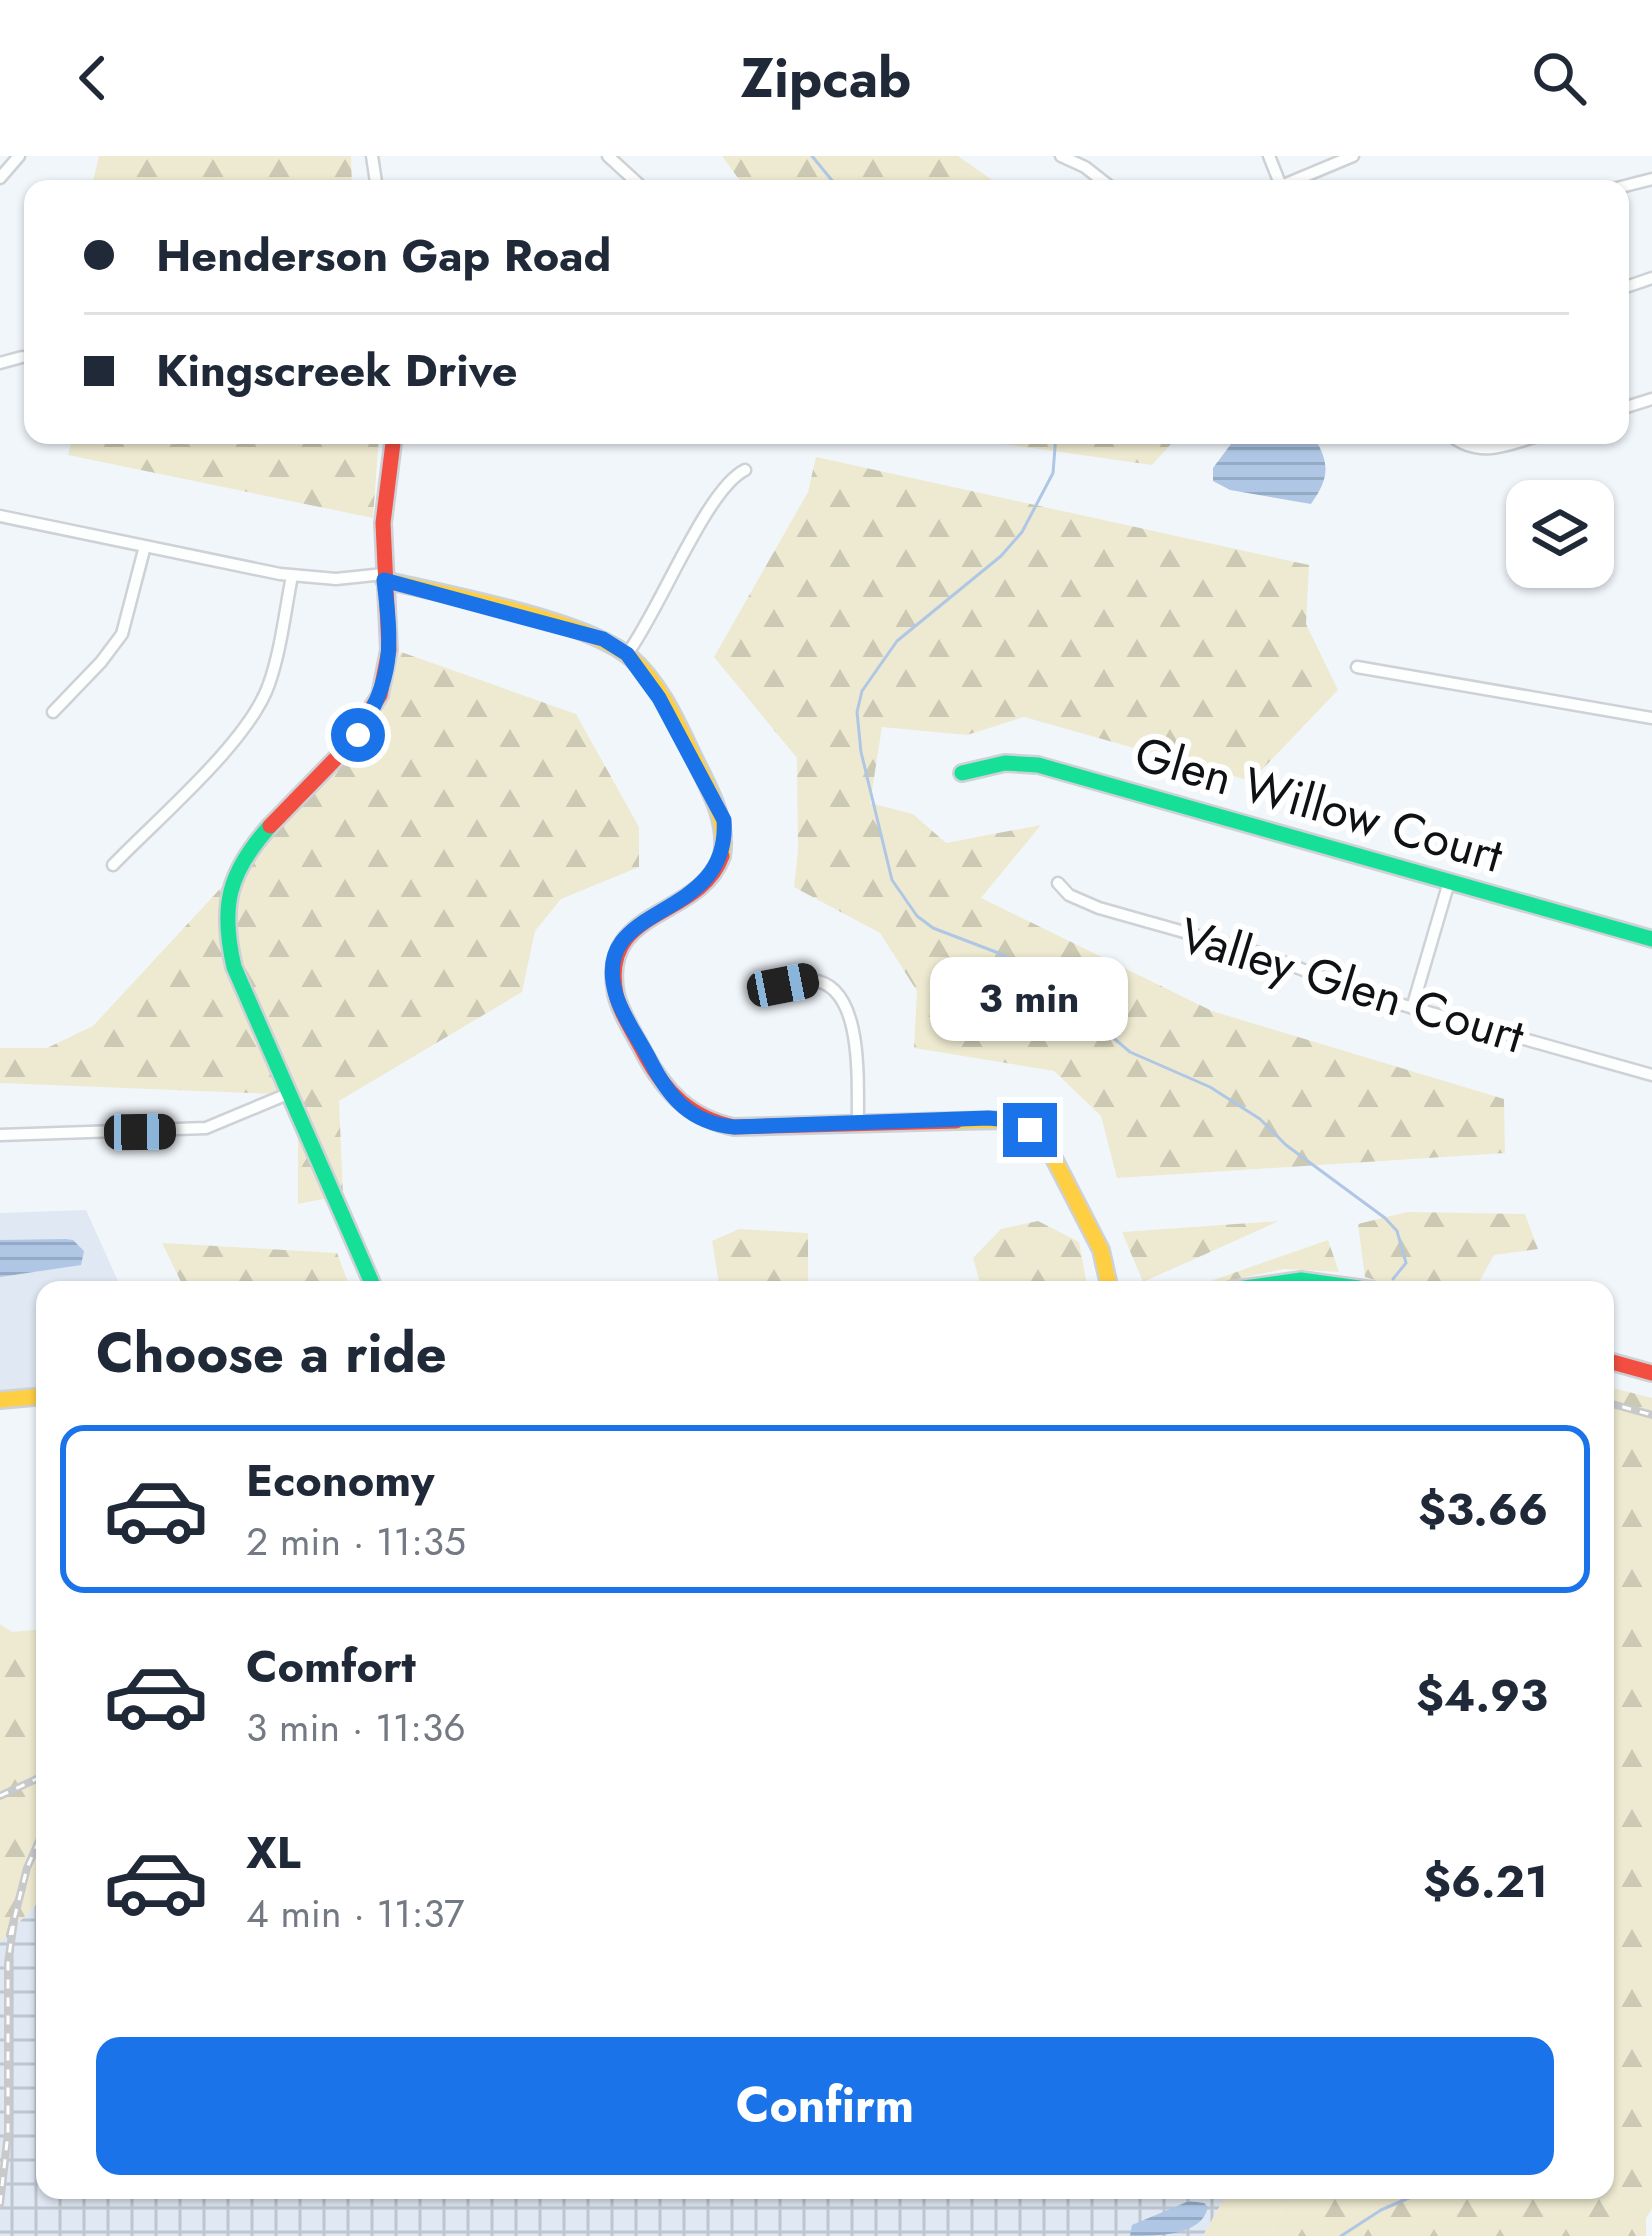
<!DOCTYPE html>
<meta charset="utf-8">
<style>
:root{--surface:#fff;--page:#f2f2f3;--text:#1f2937;--muted:#747a83;--line:#e0e1e3;--accent:#1a73e8}
body{margin:0;font-family:Jost,sans-serif;background:var(--page);color:var(--text);height:100vh;display:flex;flex-direction:column;font-size:45px;white-space:nowrap}
*{box-sizing:border-box;margin:0}
p{font-size:39px;color:var(--muted)}
.icon{flex:none;width:66px;height:66px;fill:none;stroke:currentColor;stroke-width:2;stroke-linecap:round;stroke-linejoin:round}
.map{position:relative;flex:1;overflow:hidden}
.side{position:absolute;left:36px;top:1125px;width:1578px;height:918px;display:flex;flex-direction:column;background:var(--surface);border-radius:24px;box-shadow:0 3px 9px #0004}
.side>*{flex:none}
.banner{position:absolute;left:24px;top:24px;width:1605px;height:264px;border-radius:24px;box-shadow:0 3px 9px #0004;display:grid;align-content:center;height:264px;padding:0 60px;background:var(--surface)}
.buttons{position:absolute;left:1506px;top:324px;display:grid;gap:24px}
.buttons a{display:grid;place-items:center;width:108px;height:108px;border-radius:24px;background:var(--surface);box-shadow:0 3px 9px #0004;font-size:60px}
.end{position:absolute;width:54px;height:54px;margin:-27px;border:15px solid #1a73e8;background:#fff;box-shadow:0 0 0 6px #fff}
.from{border-radius:50%}
.bubble{position:absolute;height:84px;border-radius:24px;background:var(--surface);box-shadow:0 3px 9px #0004;font-size:39px;font-weight:700;line-height:84px;text-align:center}
.car{position:absolute;width:36px;height:72px;margin:-36px -18px;border-radius:15px;box-shadow:0 0 9px 3px #0007;background:linear-gradient(#222 24%,#8ab4d8 0 40%,#222 0 76%,#8ab4d8 0 86%,#222 0)}
.banner b{display:flex;align-items:center;gap:42px;height:114px;font-size:45px}
.banner b+b{border-top:3px solid var(--line)}
.banner i{width:30px;height:30px;background:var(--text)}
ul{padding:0;list-style:none}
li{display:flex;align-items:center;gap:36px;height:168px;margin:0 24px 18px;padding:0 36px;border:6px solid transparent;border-radius:24px}
li div{flex:1}
li b{display:block;font-size:45px}
li em{font-style:normal;font-weight:700}
li.current{border-color:var(--accent)}
li>.icon{width:108px;height:108px;stroke-width:1.5}
h2{padding:0 60px;font-size:54px;line-height:144px}
.button{display:flex;gap:24px;margin-top:auto;padding:24px 60px}
.button a{flex:1;height:138px;border-radius:24px;background:var(--accent);color:#fff;font-size:48px;font-weight:700;line-height:138px;text-align:center}
header{display:flex;justify-content:space-between;align-items:center;height:156px;padding:0 60px;background:var(--surface);font-size:54px;font-weight:700}
.map>svg:first-child{display:block}
.built{fill:#dfe8f3}
.industrial{fill:url(#industrial-grid)}
.grass{fill:#eeead1}
.forest{fill:url(#forest-firs)}
.water{fill:url(#water-rules)}
.lines{fill:none;stroke-linecap:round;stroke-linejoin:round}
.stream{stroke:#afc7e5;stroke-width:3}
.street-casing{stroke:#ced1d5;stroke-width:15}
.fast-casing{stroke:#ced1d5;stroke-width:20}
.slow-casing{stroke:#ced1d5;stroke-width:20}
.jam-casing{stroke:#ced1d5;stroke-width:20}
.street{stroke:#fdfefe;stroke-width:10}
.fast{stroke:#16e098;stroke-width:15}
.slow{stroke:#ffcf43;stroke-width:15}
.jam{stroke:#f24e42;stroke-width:15}
.rail-casing{stroke:#c7c9cb;stroke-width:8}
.rail{stroke:#fff;stroke-width:3;stroke-dasharray:9;stroke-linecap:butt}
.route{stroke:#1a73e8;stroke-width:15}
.labels{text-anchor:middle;stroke-width:12;stroke-linejoin:round;paint-order:stroke}
.street-label{font-size:48px;fill:#0f1215;stroke:#fff}
</style>
<header><svg class="icon" aria-label="back" viewBox="0 0 24 24"><path d="M15 5l-7 7 7 7"/></svg>Zipcab<svg class="icon" aria-label="search" viewBox="0 0 24 24"><circle cx="10" cy="10" r="6"/><path d="M15 15l6 6"/></svg></header>
<div class="map">
<svg width="1652" height="2080" viewBox="0 0 1652 2080">
<defs>
<pattern id="industrial-grid" width="8" height="8" patternUnits="userSpaceOnUse" patternTransform="scale(3)"><rect width="8" height="8" fill="#dfe8f3"/><path d="M0 4h8M4 0v8" fill="none" stroke="#bec6cf"/></pattern>
<pattern id="forest-firs" width="22" height="20" patternUnits="userSpaceOnUse" patternTransform="scale(3)"><rect width="22" height="20" fill="#eeead1"/><path d="M5 1l3.5 6h-7zM16 11l3.5 6h-7z" fill="#cbc8b3"/></pattern>
<pattern id="water-rules" width="6" height="5" patternUnits="userSpaceOnUse" patternTransform="scale(3)"><rect width="6" height="5" fill="#afc7e5"/><path d="M0 2.5h6" fill="none" stroke="#95aac4"/></pattern>
</defs>
<rect width="100%" height="100%" fill="#f1f6fb"/>
<path class="built" d="M 86,1054 L 122,1134 L 45,1134 L 45,1233 L 0,1237 L 0,1057 Z"/>
<path class="industrial" d="M 45,1739 L 45,2034 L 1229,2034 L 1203,2080 L 0,2080 L 0,1786 Z"/>
<path class="grass" d="M 1229,2034 L 1294,2034 L 1269,2080 L 1203,2080 Z"/>
<path class="forest" d="M 99,0 L 351,0 L 352,33 L 91,33 Z
M 722,0 L 958,0 L 1005,33 L 746,33 Z
M 73,279 L 379,279 L 373,362 L 68,299 Z
M 940,279 L 1179,279 L 1152,309 Z
M 816,301 L 1309,409 L 1306,468 L 1338,534 L 1251,625 L 1024,561 L 967,579 L 882,571 L 870,647 L 913,658 L 946,687 L 1041,669 L 981,742 L 1212,855 L 1504,943 L 1505,997 L 1117,1022 L 1101,960 L 1054,915 L 914,892 L 917,835 L 880,777 L 794,731 L 798,695 L 797,602 L 714,501 L 808,336 Z
M 401,496 L 576,558 L 639,671 L 639,711 L 561,743 L 535,775 L 522,836 L 339,945 L 343,1039 L 298,1048 L 298,939 L 0,927 L 0,892 L 47,892 L 93,870 L 355,587 Z
M 1407,1056 L 1525,1058 L 1538,1093 L 1494,1099 L 1478,1128 L 1487,1134 L 1408,1134 L 1365,1121 L 1358,1068 Z
M 1038,1065 L 1079,1086 L 1088,1134 L 982,1134 L 973,1102 L 1001,1073 Z
M 1279,1065 L 1143,1126 L 1122,1076 Z
M 739,1073 L 808,1077 L 808,1134 L 720,1134 L 712,1085 Z
M 1328,1084 L 1339,1116 L 1284,1113 L 1185,1134 Z
M 162,1087 L 337,1097 L 351,1134 L 185,1134 Z
M 1605,1230 L 1652,1242 L 1652,2053 L 1646,2062 L 1646,2080 L 1269,2080 L 1294,2034 L 1605,2034 Z
M 0,1468 L 12,1476 L 45,1473 L 45,1739 L 0,1786 Z"/>
<path class="water" d="M 1256,279 L 1315,283 C 1331,309 1328,324 1311,348 L 1230,334 L 1213,325 L 1213,312 L 1237,280 Z
M 66,1083 L 73,1084 L 84,1095 L 81,1109 L 0,1121 L 0,1084 Z
M 1189,2045 L 1204,2047 L 1208,2051 C 1202,2080 1158,2080 1130,2080 L 1132,2069 Z"/>
<g class="lines">
<path class="stream" d="M 812,0 L 839,33
M 1056,279 L 1053,317 L 1022,376 L 1001,400 L 897,485 L 862,535 L 857,556 L 861,596 L 892,724 L 917,760 L 933,772 L 1001,798 L 1050,828 L 1130,896 L 1210,931 L 1260,963 L 1286,989 L 1385,1062 L 1397,1075 L 1406,1107 L 1393,1123
M 1341,2080 L 1381,2054 L 1427,2034"/>
<defs>
<path id="street" d="M 372,0 L 377,33
M 608,0 L 644,33
M 1061,0 L 1085,11 L 1113,33
M 1269,0 L 1281,30
M 0,22 L 19,0
M 1274,33 L 1353,0
M 1613,33 L 1652,23
M 1620,133 L 1652,122
M 0,207 L 22,201
M 1620,253 L 1652,243
M 1450,279 C 1479,303 1508,289 1540,279
M 0,360 L 280,418 L 336,423 L 384,418
M 627,498 C 659,456 706,333 745,314
M 1357,511 L 1652,562
M 53,556 L 101,506 L 122,478 L 145,390
M 113,709 C 157,663 249,586 269,528 C 281,494 285,455 292,420
M 1058,727 L 1069,739 L 1099,752 L 1262,798 L 1371,840 L 1652,919
M 783,829 C 791,827 802,823 811,824 C 865,828 857,928 858,967
M 1412,852 L 1449,726
M 0,979 L 206,972 L 290,937"/>
<path id="fast" d="M 962,617 L 1005,607 L 1038,609 L 1652,783
M 270,670 C 228,717 220,750 234,811 L 375,1134
M 1230,1134 L 1301,1124 L 1373,1134"/>
<path id="slow" d="M 384,424 C 444,438 587,464 631,502 C 661,528 678,569 695,604 C 710,635 728,665 722,700
M 956,965 L 1010,964 L 1046,987 L 1101,1094 L 1110,1134
M 0,1244 L 45,1240"/>
<path id="jam" d="M 270,670 L 347,591 L 380,539 L 389,494 L 383,367 L 394,279
M 722,700 C 699,764 599,750 616,838 C 620,857 635,879 644,897 C 665,936 690,962 734,971 L 956,965
M 1605,1204 L 1652,1217"/>
</defs>
<use href="#street" class="street-casing"/>
<use href="#fast" class="fast-casing"/>
<use href="#slow" class="slow-casing"/>
<use href="#jam" class="jam-casing"/>
<use href="#street" class="street"/>
<use href="#fast" class="fast"/>
<use href="#slow" class="slow"/>
<use href="#jam" class="jam"/>
<defs>
<path id="rail" d="M 1605,1246 L 1652,1259
M 0,1640 L 45,1619
M 10,1779 L 27,1712 L 45,1671
M 0,2048 L 8,1977 L 8,1807 L 14,1765"/>
</defs>
<use href="#rail" class="rail-casing"/>
<use href="#rail" class="rail"/>
</g>
<g class="lines">
<path class="route" d="M 358,579 C 394,522 392,490 384,424 L 603,483 L 627,498 L 659,542 L 724,664 C 731,769 587,743 616,839 C 623,862 640,884 651,906 C 670,943 691,967 734,971 L 988,962 L 1010,964 L 1030,974"/>
</g>
<g class="labels">
<g class="street-label">
<text transform="translate(1319 648) rotate(16)" y="17">Glen Willow Court</text>
<text transform="translate(1352 829) rotate(17)" y="17">Valley Glen Court</text>
</g>
</g>
</svg>
<div class="buttons">
<a><svg class="icon" aria-label="layers" viewBox="0 0 24 24"><path d="M12 4l9 5-9 5-9-5zM3 14l9 5 9-5"/></svg></a>
</div>
<i class="end from" style="left:358px;top:579px"></i>
<i class="end" style="left:1030px;top:974px"></i>
<div class="bubble" style="left:930px;top:801px;width:198px">3 min</div>
<i class="car" style="left:783px;top:829px;rotate:79deg"></i>
<i class="car" style="left:140px;top:976px;rotate:89deg"></i>
<div class="banner">
<b><i class="from"></i>Henderson Gap Road</b>
<b><i></i>Kingscreek Drive</b>
</div>
<section class="side">
<h2>Choose a ride</h2>
<ul>
<li class="current"><svg class="icon" aria-label="car" viewBox="0 0 24 24"><path d="M5 17H2v-5l4-1 3-4h7l3 4 3 1v5h-3M9 17h6M6 11h13"/><circle cx="7" cy="17" r="2"/><circle cx="17" cy="17" r="2"/></svg><div><b>Economy</b><p>2 min · 11:35</p></div><em>$3.66</em></li>
<li><svg class="icon" aria-label="car" viewBox="0 0 24 24"><path d="M5 17H2v-5l4-1 3-4h7l3 4 3 1v5h-3M9 17h6M6 11h13"/><circle cx="7" cy="17" r="2"/><circle cx="17" cy="17" r="2"/></svg><div><b>Comfort</b><p>3 min · 11:36</p></div><em>$4.93</em></li>
<li><svg class="icon" aria-label="car" viewBox="0 0 24 24"><path d="M5 17H2v-5l4-1 3-4h7l3 4 3 1v5h-3M9 17h6M6 11h13"/><circle cx="7" cy="17" r="2"/><circle cx="17" cy="17" r="2"/></svg><div><b>XL</b><p>4 min · 11:37</p></div><em>$6.21</em></li>
</ul>
<div class="button"><a>Confirm</a></div>
</section>
</div>
